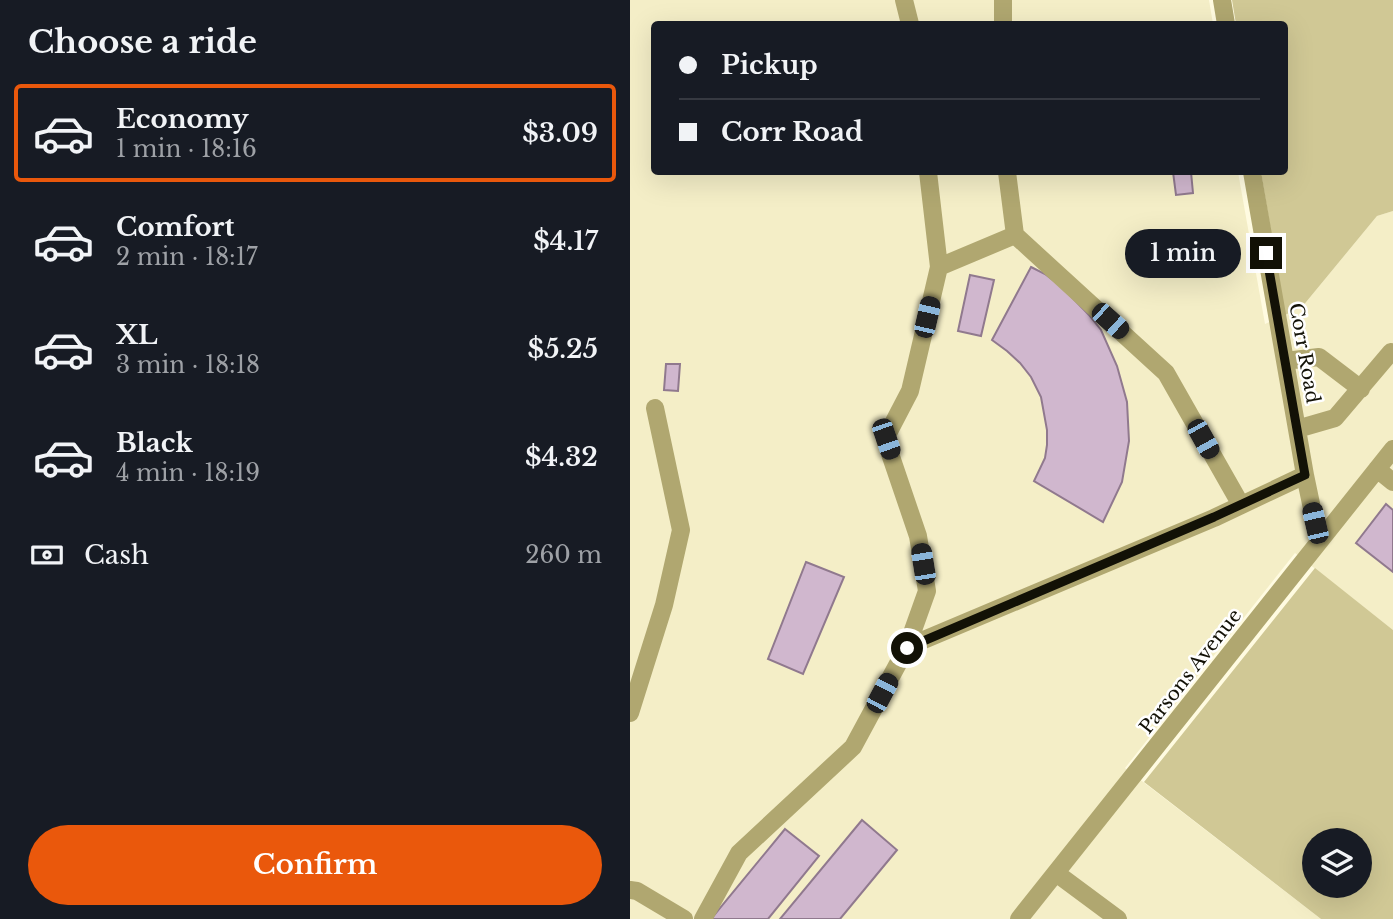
<!DOCTYPE html>
<meta charset="utf-8">
<style>
:root{--surface:#171b24;--page:#242831;--text:#f1f3f6;--muted:#9ea1a6;--line:#363941;--accent:#ea580c}
body{margin:0;font-family:"Libre Baskerville",serif;background:var(--page);color:var(--text);height:100vh;display:flex;flex-direction:column;font-size:26px;white-space:nowrap}
*{box-sizing:border-box;margin:0}
p{font-size:23px;color:var(--muted)}
.icon{flex:none;width:38px;height:38px;fill:none;stroke:currentColor;stroke-width:2;stroke-linecap:round;stroke-linejoin:round}
.map{position:relative;flex:1;overflow:hidden}
.drawer{display:flex;flex-direction:column;background:var(--surface);width:630px}
.drawer>*{flex:none}
.top-card{position:absolute;left:21px;top:21px;width:637px;height:154px;border-radius:7px;box-shadow:0 7px 28px #0002;display:grid;align-content:center;height:154px;padding:0 28px;background:var(--surface)}
.buttons{position:absolute;left:672px;top:828px;display:grid;gap:14px}
.buttons a{display:grid;place-items:center;width:70px;height:70px;border-radius:50%;background:var(--surface);box-shadow:0 7px 28px #0002;font-size:35px}
.end{position:absolute;width:32px;height:32px;margin:-16px;border:9px solid #121106;background:#fff;box-shadow:0 0 0 4px #fff}
.from{border-radius:50%}
.bubble{position:absolute;height:49px;border-radius:24px;background:var(--surface);box-shadow:0 7px 28px #0002;font-size:23px;font-weight:600;line-height:49px;text-align:center}
.car{position:absolute;width:21px;height:42px;margin:-21px -10px;border-radius:9px;box-shadow:0 0 5px 2px #0007;background:linear-gradient(#222 24%,#8ab4d8 0 40%,#222 0 76%,#8ab4d8 0 86%,#222 0)}
.top-card b{display:flex;align-items:center;gap:24px;height:66px;font-size:26px}
.top-card b+b{border-top:2px solid var(--line)}
.top-card i{width:18px;height:18px;background:var(--text)}
ul{padding:0;list-style:none}
li{display:flex;align-items:center;gap:21px;height:98px;margin:0 14px 10px;padding:0 14px;border:4px solid transparent;border-radius:7px}
li div{flex:1}
li b{display:block;font-size:26px}
li em{font-style:normal;font-weight:600}
li.current{border-color:var(--accent)}
li>.icon{width:63px;height:63px;stroke-width:1.5}
h2{padding:0 28px;font-size:32px;line-height:84px}
.pay{display:flex;align-items:center;gap:18px;height:77px;padding:0 28px;font-size:26px}
.pay p{margin-inline-start:auto}
.cta{display:flex;gap:14px;margin-top:auto;padding:14px 28px}
.cta a{flex:1;height:80px;border-radius:42px;background:var(--accent);color:#fff;font-size:28px;font-weight:600;line-height:80px;text-align:center}
main{display:flex;flex:1;min-height:0}
.map>svg:first-child{display:block}
.built{fill:#f4eec7}
.green{fill:#d0c895;fill-rule:evenodd}
.building{fill:#d0b7ce;stroke:#90798e;stroke-width:2}
.lines{fill:none;stroke-linecap:round;stroke-linejoin:round}
.minor{stroke:#b0a770;stroke-width:18}
.route{stroke:#121106;stroke-width:9}
.labels{text-anchor:middle;stroke-width:5;stroke-linejoin:round;paint-order:stroke}
.street-label{font-size:19px;fill:#121106;stroke:#fff}
</style>
<main>
<section class="drawer">
<h2>Choose a ride</h2>
<ul>
<li class="current"><svg class="icon" aria-label="car" viewBox="0 0 24 24"><path d="M5 17H2v-5l4-1 3-4h7l3 4 3 1v5h-3M9 17h6M6 11h13"/><circle cx="7" cy="17" r="2"/><circle cx="17" cy="17" r="2"/></svg><div><b>Economy</b><p>1 min · 18:16</p></div><em>$3.09</em></li>
<li><svg class="icon" aria-label="car" viewBox="0 0 24 24"><path d="M5 17H2v-5l4-1 3-4h7l3 4 3 1v5h-3M9 17h6M6 11h13"/><circle cx="7" cy="17" r="2"/><circle cx="17" cy="17" r="2"/></svg><div><b>Comfort</b><p>2 min · 18:17</p></div><em>$4.17</em></li>
<li><svg class="icon" aria-label="car" viewBox="0 0 24 24"><path d="M5 17H2v-5l4-1 3-4h7l3 4 3 1v5h-3M9 17h6M6 11h13"/><circle cx="7" cy="17" r="2"/><circle cx="17" cy="17" r="2"/></svg><div><b>XL</b><p>3 min · 18:18</p></div><em>$5.25</em></li>
<li><svg class="icon" aria-label="car" viewBox="0 0 24 24"><path d="M5 17H2v-5l4-1 3-4h7l3 4 3 1v5h-3M9 17h6M6 11h13"/><circle cx="7" cy="17" r="2"/><circle cx="17" cy="17" r="2"/></svg><div><b>Black</b><p>4 min · 18:19</p></div><em>$4.32</em></li>
</ul>
<div class="pay"><svg class="icon" aria-label="cash" viewBox="0 0 24 24"><path d="M3 7h18v10H3z"/><circle cx="12" cy="12" r="2"/></svg>Cash<p>260 m</p></div>
<div class="cta"><a>Confirm</a></div>
</section>
<div class="map">
<svg width="763" height="919" viewBox="0 0 763 919">
<rect width="100%" height="100%" fill="#fffbe1"/>
<path class="built" d="M 0,0 L 579,0 L 583,24 L 24,24 L 24,172 L 608,172 L 635,324 L 672,307 L 747,216 L 763,211 L 763,630 L 665,553 L 495,768 L 691,919 L 0,919 Z"/>
<path class="green" d="M 602,0 L 763,0 L 763,211 L 747,216 L 672,307 L 655,315 L 631,172 L 654,172 L 654,24 L 606,24 Z
M 685,568 L 763,630 L 763,919 L 691,919 L 514,782 ZM 684,840 L 730,840 L 730,886 L 684,886 Z"/>
<path class="building" d="M 543,172 L 561,172 L 563,193 L 546,195 Z
M 401,267 L 415,274 L 432,287 L 459,315 L 471,330 L 487,366 L 497,402 L 499,441 L 492,482 L 473,522 L 404,481 L 415,458 L 417,445 L 417,430 L 411,397 L 401,377 L 390,363 L 377,351 L 362,340 Z
M 340,275 L 364,280 L 351,336 L 328,331 Z
M 36,364 L 50,364 L 48,391 L 34,390 Z
M 756,504 L 763,510 L 763,572 L 726,543 Z
M 176,562 L 214,577 L 173,674 L 138,659 Z
M 232,820 L 267,850 L 210,919 L 150,919 Z
M 155,829 L 189,856 L 138,919 L 81,919 Z"/>
<g class="lines">
<path class="minor" d="M 274,0 L 280,24
M 592,0 L 596,24
M 373,24 L 373,0
M 298,172 L 309,267
M 622,172 L 675,475 L 689,542
M 385,235 L 536,373 L 611,505
M 655,361 L 689,357 L 731,389
M 667,429 L 705,418 L 761,352 L 763,354
M 747,469 L 763,482
M 277,647 L 297,591 L 288,536 L 255,439 L 280,391 L 309,267 L 385,235 L 377,172
M 0,713 L 34,605 L 51,530 L 25,408
M 426,873 L 488,919
M 0,890 L 7,891 L 54,919
M 73,919 L 109,853 L 223,747 L 277,647 L 584,518 L 675,475
M 389,919 L 763,449"/>
</g>
<g class="lines">
<path class="route" d="M 277,648 L 584,517 L 675,475 L 636,253"/>
</g>
<g class="labels">
<g class="street-label">
<text transform="translate(675 353) rotate(80)" y="7">Corr Road</text>
<text transform="translate(560 671) rotate(-52)" y="7">Parsons Avenue</text>
</g>
</g>
</svg>
<div class="buttons">
<a><svg class="icon" aria-label="layers" viewBox="0 0 24 24"><path d="M12 4l9 5-9 5-9-5zM3 14l9 5 9-5"/></svg></a>
</div>
<i class="end from" style="left:277px;top:648px"></i>
<i class="end" style="left:636px;top:253px"></i>
<div class="bubble" style="left:495px;top:229px;width:116px">1 min</div>
<i class="car" style="left:297px;top:317px;rotate:13deg"></i>
<i class="car" style="left:480px;top:321px;rotate:132deg"></i>
<i class="car" style="left:256px;top:439px;rotate:161deg"></i>
<i class="car" style="left:573px;top:439px;rotate:151deg"></i>
<i class="car" style="left:685px;top:523px;rotate:347deg"></i>
<i class="car" style="left:293px;top:564px;rotate:351deg"></i>
<i class="car" style="left:252px;top:693px;rotate:28deg"></i>
<div class="top-card">
<b><i class="from"></i>Pickup</b>
<b><i></i>Corr Road</b>
</div>
</div>
</main>
